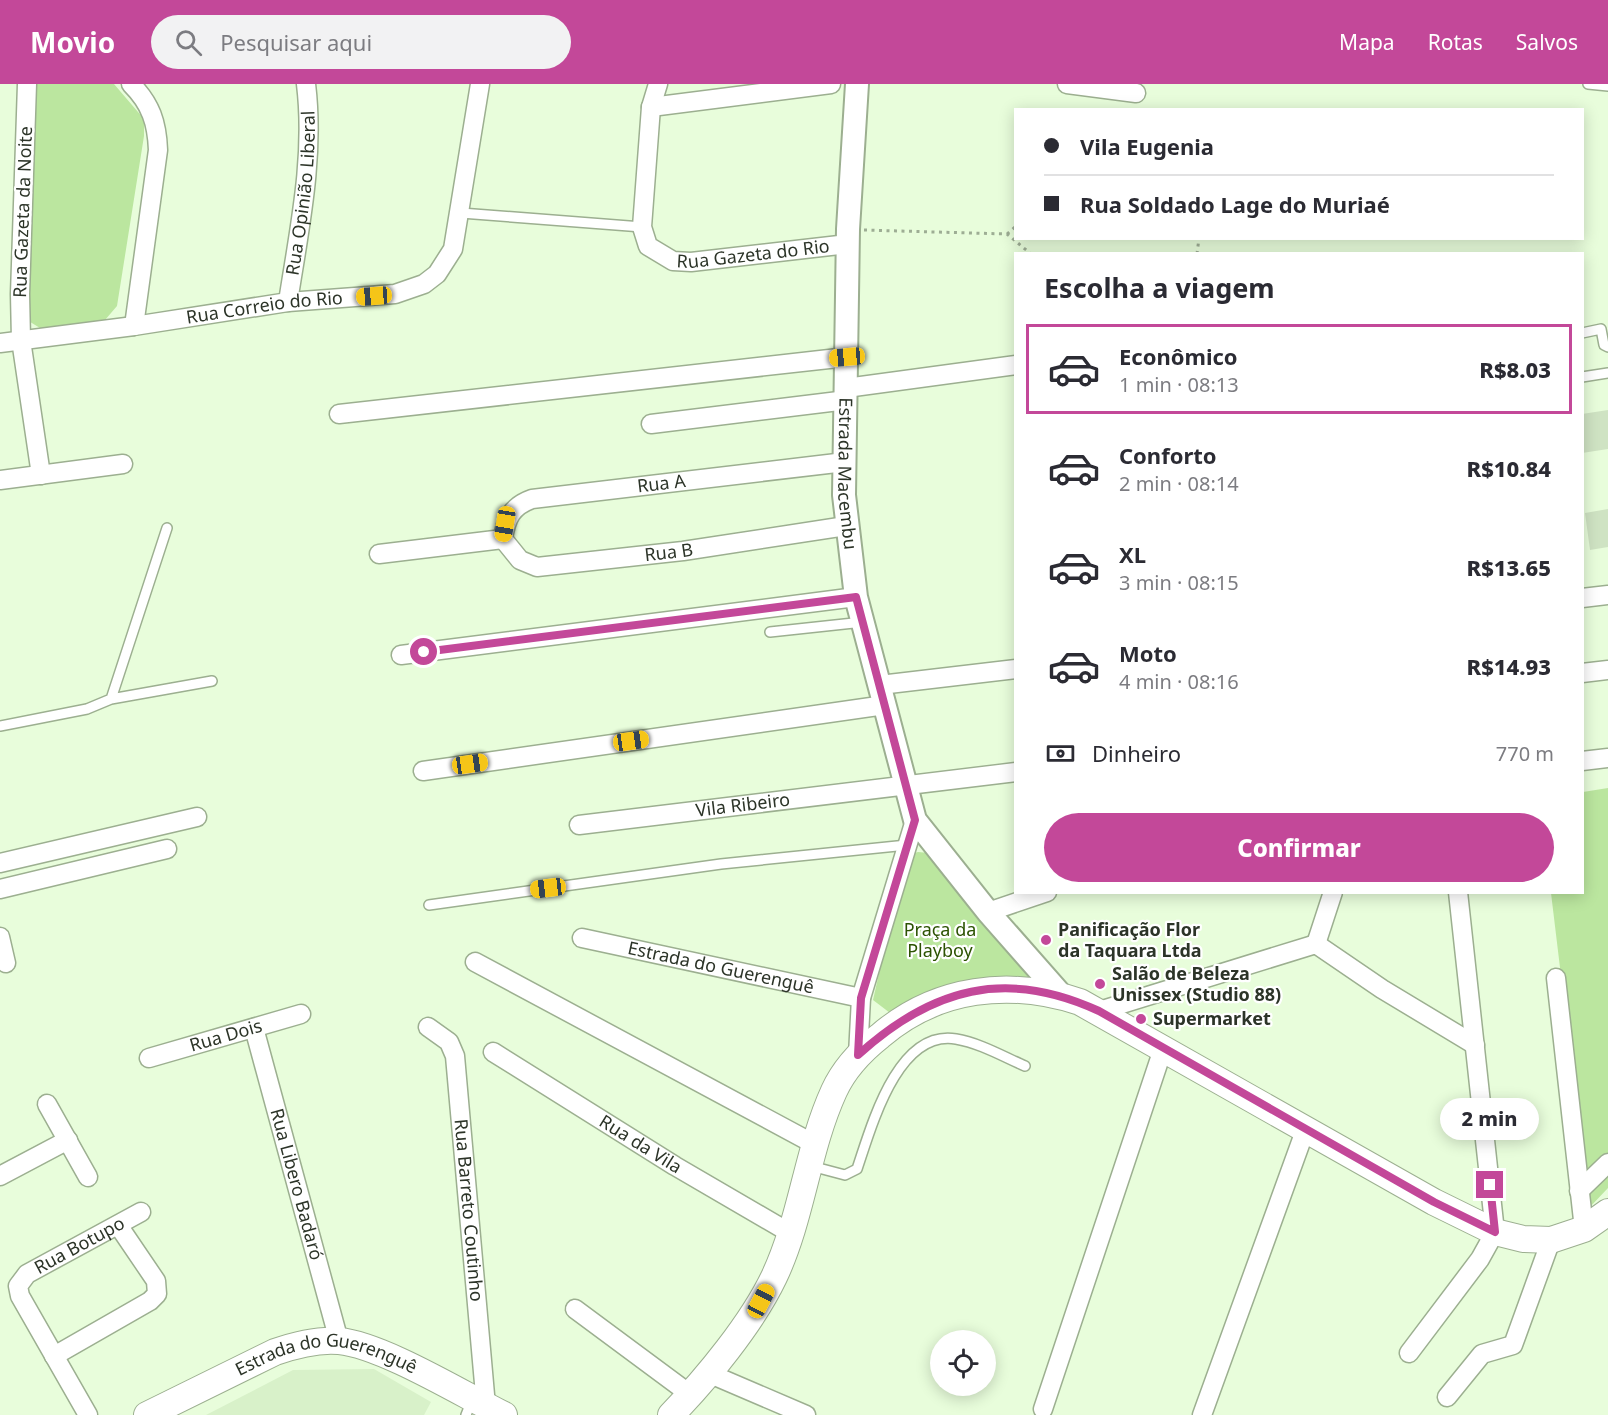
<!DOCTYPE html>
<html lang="pt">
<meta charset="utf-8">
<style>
:root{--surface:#fff;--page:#f2f2f3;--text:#2b2b33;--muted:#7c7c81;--line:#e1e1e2;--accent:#c34899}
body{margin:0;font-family:"Noto Sans",sans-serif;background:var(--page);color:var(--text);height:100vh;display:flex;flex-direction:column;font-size:22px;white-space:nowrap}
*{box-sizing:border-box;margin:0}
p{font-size:20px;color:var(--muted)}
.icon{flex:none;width:33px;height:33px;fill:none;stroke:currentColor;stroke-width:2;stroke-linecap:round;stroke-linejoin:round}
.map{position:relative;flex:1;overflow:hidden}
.drawer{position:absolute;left:1014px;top:168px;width:570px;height:642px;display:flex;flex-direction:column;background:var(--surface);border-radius:0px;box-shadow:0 3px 15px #0003}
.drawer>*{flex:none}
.top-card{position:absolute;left:1014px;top:24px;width:570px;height:132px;border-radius:0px;box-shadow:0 3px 15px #0003;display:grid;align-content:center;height:132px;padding:0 30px;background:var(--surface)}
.tools{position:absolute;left:930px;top:1246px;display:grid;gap:12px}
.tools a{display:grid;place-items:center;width:66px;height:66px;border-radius:50%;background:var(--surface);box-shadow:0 3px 15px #0003;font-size:30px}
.end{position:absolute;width:27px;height:27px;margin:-14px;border:8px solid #c34899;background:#fff;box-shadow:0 0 0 3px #fff}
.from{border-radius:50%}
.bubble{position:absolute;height:42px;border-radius:21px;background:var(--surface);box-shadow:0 3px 15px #0003;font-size:20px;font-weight:800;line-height:42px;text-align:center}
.car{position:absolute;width:18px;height:36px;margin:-18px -9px;border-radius:8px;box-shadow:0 0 4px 2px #0007;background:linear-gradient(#f5c518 24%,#345 0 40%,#f5c518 0 76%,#345 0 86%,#f5c518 0)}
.top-card b{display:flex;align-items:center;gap:21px;height:57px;font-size:22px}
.top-card b+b{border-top:2px solid var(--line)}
.top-card i{width:15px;height:15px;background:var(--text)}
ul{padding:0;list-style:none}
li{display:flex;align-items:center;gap:18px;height:90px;margin:0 12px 9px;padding:0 18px;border:3px solid transparent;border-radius:0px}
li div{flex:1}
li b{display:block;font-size:22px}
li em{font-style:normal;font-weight:800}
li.selected{border-color:var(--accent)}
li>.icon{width:54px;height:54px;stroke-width:1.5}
h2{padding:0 30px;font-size:27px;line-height:72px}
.pay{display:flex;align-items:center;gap:15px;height:66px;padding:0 30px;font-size:22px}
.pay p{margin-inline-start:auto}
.button{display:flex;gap:12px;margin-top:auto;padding:12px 30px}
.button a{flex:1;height:69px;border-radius:36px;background:var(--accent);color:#fff;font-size:24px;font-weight:800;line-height:69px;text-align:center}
header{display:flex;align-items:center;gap:36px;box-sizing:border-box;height:84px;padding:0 30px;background:var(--accent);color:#fff}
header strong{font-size:28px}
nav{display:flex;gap:33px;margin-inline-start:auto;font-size:21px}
.search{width:420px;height:54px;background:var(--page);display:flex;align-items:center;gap:15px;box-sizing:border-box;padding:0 21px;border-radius:33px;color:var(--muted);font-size:22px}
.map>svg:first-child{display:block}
.built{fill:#d8f1c9}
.green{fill:#bbe69f}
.building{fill:#cfe3c3}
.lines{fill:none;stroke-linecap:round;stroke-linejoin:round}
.service-casing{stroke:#9caf90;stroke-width:12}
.minor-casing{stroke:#9caf90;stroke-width:21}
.tertiary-casing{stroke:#9caf90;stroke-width:26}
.secondary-casing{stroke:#9caf90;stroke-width:28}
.path{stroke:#9dad94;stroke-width:3;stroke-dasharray:3 4.5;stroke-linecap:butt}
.service{stroke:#fff;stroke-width:9}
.minor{stroke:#fff;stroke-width:18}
.tertiary{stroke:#fff;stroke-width:22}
.secondary{stroke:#fff;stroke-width:26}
.route{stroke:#c34899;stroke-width:8}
.poi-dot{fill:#c34899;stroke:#fff;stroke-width:2}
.labels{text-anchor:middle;stroke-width:4.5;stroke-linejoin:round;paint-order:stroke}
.street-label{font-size:18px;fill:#2c3428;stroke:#fff}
.park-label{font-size:18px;fill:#2c5302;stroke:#fff}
.poi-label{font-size:18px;font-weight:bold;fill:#2c3428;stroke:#fff;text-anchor:start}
</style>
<header>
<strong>Movio</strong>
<div class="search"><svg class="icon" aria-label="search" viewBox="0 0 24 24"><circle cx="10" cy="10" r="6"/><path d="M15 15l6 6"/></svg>Pesquisar aqui</div>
<nav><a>Mapa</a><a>Rotas</a><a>Salvos</a></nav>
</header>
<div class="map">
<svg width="1608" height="1331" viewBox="0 0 1608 1331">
<rect width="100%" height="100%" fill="#e8fddb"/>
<path class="built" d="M 374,1285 L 431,1318 L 424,1331 L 206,1331 L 293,1286 Z"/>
<path class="green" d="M 34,0 L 114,0 L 144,35 L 144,52 L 117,222 L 105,236 L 40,244 L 27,236 Z
M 1608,704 L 1608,1104 L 1589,1124 L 1551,809 L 1582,808 L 1583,708 Z
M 918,768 L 929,769 L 1049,905 L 898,935 L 873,916 L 906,771 Z"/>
<path class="building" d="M 1608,326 L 1608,365 L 1582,369 L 1582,330 Z
M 1608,425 L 1608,463 L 1590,466 L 1585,429 Z"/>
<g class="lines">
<defs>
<path id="service" d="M 1588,0 L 1608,2
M 461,129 L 642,143
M 1582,249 L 1601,245 L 1604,261 L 1608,263
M 1582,293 L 1608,289
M 770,548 L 863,538
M 111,615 L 212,597
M 0,642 L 87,625 L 111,615 L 167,444
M 429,821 L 721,780 L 907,761
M 811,1082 L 845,1091 L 857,1085 C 871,1044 897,945 956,955 C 980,959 1004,973 1025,982
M 466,1331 L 472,1316"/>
<g id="minor">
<path d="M 27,0 L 20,210 L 21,256 L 41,391"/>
<path d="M 131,0 C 151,20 157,39 158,66 L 134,242"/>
<path id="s1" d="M 658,0 L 651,23 L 642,143 L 648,162 L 673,177 L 691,178 L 848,160"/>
<path d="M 1067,0 L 1136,9"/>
<path d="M 651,23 L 831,0"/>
<path id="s2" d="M 288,218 C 299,146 315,73 306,0"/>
<path id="s3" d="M 0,259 L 134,242 L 288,218 L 395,210 L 424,200 L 437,190 L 453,165 L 480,0"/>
<path d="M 846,304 L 1016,281"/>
<path d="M 339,330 L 847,273"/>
<path d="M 651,340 L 847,316"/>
<path d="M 0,396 L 123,380"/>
<path id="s4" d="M 503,455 C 506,434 512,422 532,415 L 845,378"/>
<path id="s5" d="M 503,455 L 520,476 L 537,483 L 683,467 L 846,442"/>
<path d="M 379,470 L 503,455"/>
<path d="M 1582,514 L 1608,511"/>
<path d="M 401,571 L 856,513"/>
<path d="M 1582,589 L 1608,586"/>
<path d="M 880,601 L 1016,585"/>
<path d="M 1582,677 L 1608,674"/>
<path d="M 423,687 L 885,621"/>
<path id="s6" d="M 579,741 L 1016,688"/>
<path d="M 0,779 L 197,733"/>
<path d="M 0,805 L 167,765"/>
<path d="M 988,828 L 1047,808"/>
<path d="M 0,853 L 6,879"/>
<path id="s7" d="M 582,854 L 861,914"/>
<path d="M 1316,860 L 1333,808"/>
<path d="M 475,878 L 814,1060"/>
<path d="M 1556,894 L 1584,1145"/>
<path d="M 1099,927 L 1316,860 L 1382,905 L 1475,961"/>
<path id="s8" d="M 428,943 L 449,958 L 455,972 L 486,1322"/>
<path id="s9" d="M 254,944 L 339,1257"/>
<path id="s10" d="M 493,968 L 675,1082 L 790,1149"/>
<path d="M 858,971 L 861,914 L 915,736"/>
<path id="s11" d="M 149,974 L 301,930"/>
<path d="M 47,1020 L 88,1093"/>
<path d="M 0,1092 L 68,1056"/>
<path d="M 1579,1107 L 1608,1079"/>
<path d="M 575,1225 L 691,1311"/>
<path d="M 1409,1269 L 1480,1175 L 1495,1148 L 1458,808"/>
<path d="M 54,1272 L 150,1217 L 157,1210 L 156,1197 L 118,1141"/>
<path d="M 708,1289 L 806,1331"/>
<path d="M 1447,1313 L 1482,1270 L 1513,1261 L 1551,1156"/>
<path d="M 1043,1325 L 1163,965"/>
<path id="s12" d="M 88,1331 L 20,1212 L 18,1202 L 27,1190 L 141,1128"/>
<path d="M 1202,1331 L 1306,1044"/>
</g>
<g id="tertiary">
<path id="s13" d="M 857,0 L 848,145 L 844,411 L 856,513 L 915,736 L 988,828 L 1062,912"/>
</g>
<g id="secondary">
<path id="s14" d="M 147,1331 L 275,1268 C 295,1261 317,1255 339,1257 C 382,1261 462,1310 504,1331"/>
<path d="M 671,1331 C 707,1294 752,1239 774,1193 C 802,1134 807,1066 834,1007 C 844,985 861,967 880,952 C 937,903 1010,895 1080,918 L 1434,1118 L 1495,1148 L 1523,1155 L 1551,1156 L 1584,1145 L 1608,1128"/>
</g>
</defs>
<use href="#service" class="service-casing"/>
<use href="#minor" class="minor-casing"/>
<use href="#tertiary" class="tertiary-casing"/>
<use href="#secondary" class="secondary-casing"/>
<path class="path" d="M 864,146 L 1007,150 L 1031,170
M 1007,150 L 1016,142
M 1197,170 L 1199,154"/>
<use href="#service" class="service"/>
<use href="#minor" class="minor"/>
<use href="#tertiary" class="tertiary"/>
<use href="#secondary" class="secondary"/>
</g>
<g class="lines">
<path class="route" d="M 424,568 L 856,513 L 915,736 L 861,914 L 858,971 C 932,904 1006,884 1099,927 L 1434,1118 L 1495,1148 L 1490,1101"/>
</g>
<g class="poi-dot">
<circle cx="1046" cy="856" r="6"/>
<circle cx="1100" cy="900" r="6"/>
<circle cx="1141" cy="935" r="6"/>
</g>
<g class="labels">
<g class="street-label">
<text dy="6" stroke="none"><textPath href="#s2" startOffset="110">Rua Opinião Liberal</textPath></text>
<text transform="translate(23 128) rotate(-88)" y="6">Rua Gazeta da Noite</text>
<text dy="6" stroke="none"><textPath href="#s1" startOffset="274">Rua Gazeta do Rio</textPath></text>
<text dy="6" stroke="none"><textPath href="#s3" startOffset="267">Rua Correio do Rio</textPath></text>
<text dy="6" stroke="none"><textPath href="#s13" startOffset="390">Estrada Macembu</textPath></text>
<text dy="6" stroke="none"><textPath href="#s4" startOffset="183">Rua A</textPath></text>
<text dy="6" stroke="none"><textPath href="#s5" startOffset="178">Rua B</textPath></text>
<text dy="6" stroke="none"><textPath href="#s6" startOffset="165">Vila Ribeiro</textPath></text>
<text dy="6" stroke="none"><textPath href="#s7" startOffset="142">Estrada do Guerenguê</textPath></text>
<text dy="6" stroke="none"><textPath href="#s11" startOffset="80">Rua Dois</textPath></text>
<text dy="6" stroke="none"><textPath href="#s10" startOffset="174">Rua da Vila</textPath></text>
<text dy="6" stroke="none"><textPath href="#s9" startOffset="162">Rua Libero Badaró</textPath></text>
<text dy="6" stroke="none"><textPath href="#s8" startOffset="196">Rua Barreto Coutinho</textPath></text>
<text dy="6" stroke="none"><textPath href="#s12" startOffset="222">Rua Botupo</textPath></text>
<text dy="6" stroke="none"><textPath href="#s14" startOffset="195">Estrada do Guerenguê</textPath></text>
</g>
<g class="park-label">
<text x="940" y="852">Praça da<tspan x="940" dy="21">Playboy</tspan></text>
</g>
<g class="poi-label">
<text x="1058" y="852">Panificação Flor<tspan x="1058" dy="21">da Taquara Ltda</tspan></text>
<text x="1112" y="896">Salão de Beleza<tspan x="1112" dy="21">Unissex (Studio 88)</tspan></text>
<text x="1153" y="941">Supermarket</text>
</g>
</g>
</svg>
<div class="tools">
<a><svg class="icon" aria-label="locate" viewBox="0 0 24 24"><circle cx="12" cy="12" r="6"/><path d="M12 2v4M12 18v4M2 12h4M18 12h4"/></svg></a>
</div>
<i class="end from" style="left:424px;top:568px"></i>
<i class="end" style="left:1490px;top:1101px"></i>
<div class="bubble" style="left:1440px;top:1014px;width:99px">2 min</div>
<i class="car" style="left:374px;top:212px;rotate:266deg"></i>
<i class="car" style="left:847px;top:273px;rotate:265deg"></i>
<i class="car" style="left:505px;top:440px;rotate:189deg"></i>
<i class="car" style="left:631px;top:657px;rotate:82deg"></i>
<i class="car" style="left:470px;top:680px;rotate:82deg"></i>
<i class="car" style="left:548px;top:804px;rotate:263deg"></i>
<i class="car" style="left:761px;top:1217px;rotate:28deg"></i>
<div class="top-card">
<b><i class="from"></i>Vila Eugenia</b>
<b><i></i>Rua Soldado Lage do Muriaé</b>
</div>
<section class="drawer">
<h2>Escolha a viagem</h2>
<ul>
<li class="selected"><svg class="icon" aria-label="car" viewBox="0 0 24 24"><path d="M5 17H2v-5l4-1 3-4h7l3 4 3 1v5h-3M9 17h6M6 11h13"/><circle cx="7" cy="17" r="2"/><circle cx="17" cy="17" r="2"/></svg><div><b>Econômico</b><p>1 min · 08:13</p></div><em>R$8.03</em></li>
<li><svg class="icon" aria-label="car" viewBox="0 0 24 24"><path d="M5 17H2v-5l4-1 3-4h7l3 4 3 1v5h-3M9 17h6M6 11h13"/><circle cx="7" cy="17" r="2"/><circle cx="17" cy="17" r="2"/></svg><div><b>Conforto</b><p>2 min · 08:14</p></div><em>R$10.84</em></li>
<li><svg class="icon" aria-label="car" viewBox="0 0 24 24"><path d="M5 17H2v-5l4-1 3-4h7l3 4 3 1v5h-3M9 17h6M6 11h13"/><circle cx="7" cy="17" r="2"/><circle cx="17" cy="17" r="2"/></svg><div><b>XL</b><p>3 min · 08:15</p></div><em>R$13.65</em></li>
<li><svg class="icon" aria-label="car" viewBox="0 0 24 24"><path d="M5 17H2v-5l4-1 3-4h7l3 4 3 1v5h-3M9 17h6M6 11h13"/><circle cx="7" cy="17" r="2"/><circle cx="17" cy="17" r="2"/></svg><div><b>Moto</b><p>4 min · 08:16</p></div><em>R$14.93</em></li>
</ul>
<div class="pay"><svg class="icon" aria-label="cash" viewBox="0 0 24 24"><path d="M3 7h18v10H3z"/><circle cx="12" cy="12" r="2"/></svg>Dinheiro<p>770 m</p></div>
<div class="button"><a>Confirmar</a></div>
</section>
</div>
